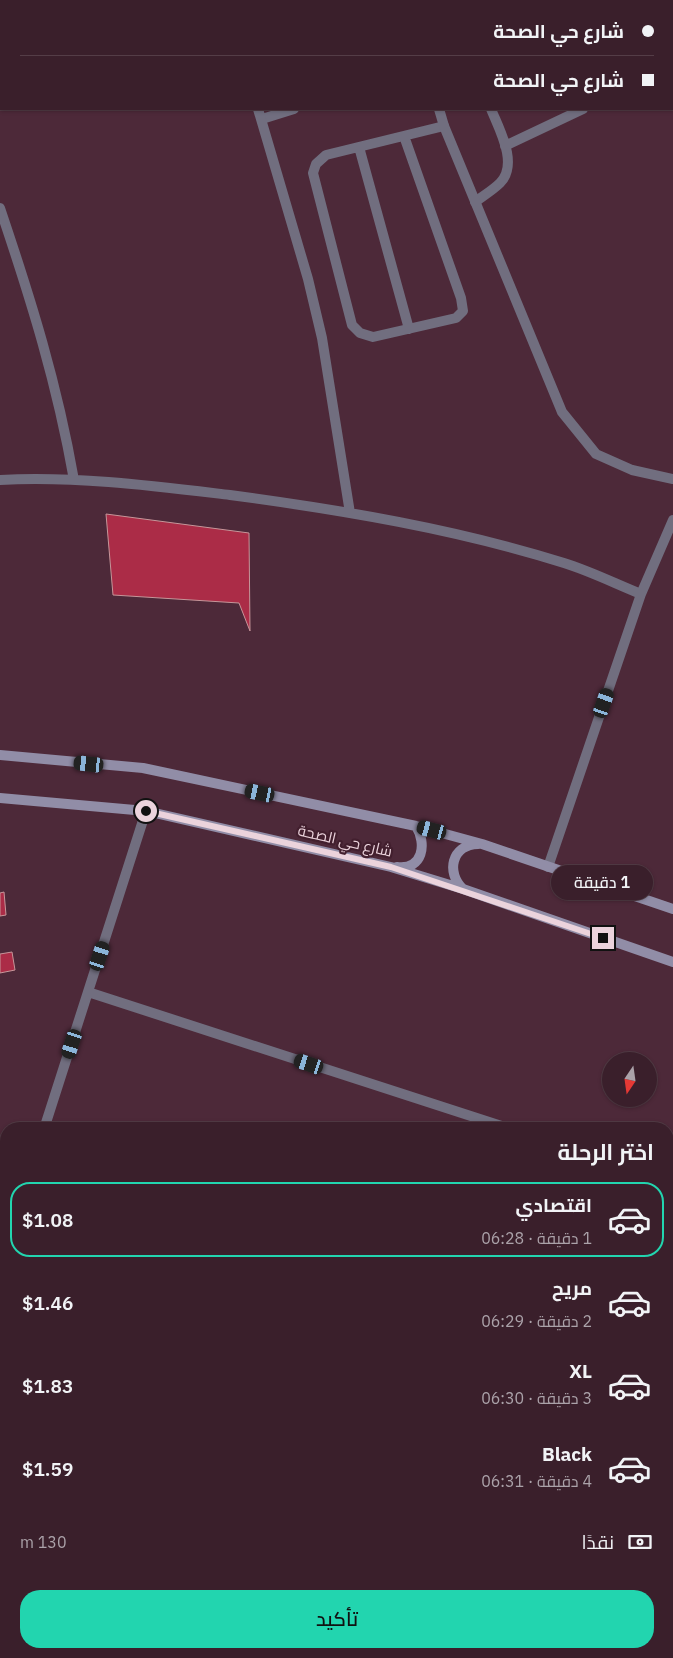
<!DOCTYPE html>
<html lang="ar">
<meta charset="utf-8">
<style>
:root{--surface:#3a1f2b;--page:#452c37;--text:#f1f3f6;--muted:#aba2a9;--line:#543d47;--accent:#22d5af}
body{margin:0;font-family:"IBM Plex Sans",Cairo,sans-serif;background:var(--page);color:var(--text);direction:rtl;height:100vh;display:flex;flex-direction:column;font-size:19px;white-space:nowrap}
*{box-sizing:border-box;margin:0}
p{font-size:16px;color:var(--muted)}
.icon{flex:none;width:28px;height:28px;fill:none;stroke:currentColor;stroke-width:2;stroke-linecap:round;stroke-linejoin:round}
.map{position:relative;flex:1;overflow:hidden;direction:ltr}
.panel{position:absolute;left:0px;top:1122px;width:674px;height:536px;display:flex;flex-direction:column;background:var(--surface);border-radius:20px 20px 0 0;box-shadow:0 1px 4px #0004,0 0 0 1px var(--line);direction:rtl}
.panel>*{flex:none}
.top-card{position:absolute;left:0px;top:0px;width:674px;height:110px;box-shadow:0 1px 4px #0004,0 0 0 1px var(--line);direction:rtl;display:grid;align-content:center;height:110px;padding:0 20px;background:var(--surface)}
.needle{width:32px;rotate:193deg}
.fabs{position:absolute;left:602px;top:1052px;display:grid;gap:10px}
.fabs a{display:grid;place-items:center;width:55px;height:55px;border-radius:50%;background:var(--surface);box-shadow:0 1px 4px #0004,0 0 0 1px var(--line);font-size:25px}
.end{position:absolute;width:22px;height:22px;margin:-11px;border:6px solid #ebd3dc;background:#111;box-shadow:0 0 0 2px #111}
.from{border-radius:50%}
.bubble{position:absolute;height:35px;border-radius:18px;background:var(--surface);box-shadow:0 1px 4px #0004,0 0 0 1px var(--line);font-size:16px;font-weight:600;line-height:35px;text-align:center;direction:rtl}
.car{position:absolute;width:15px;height:30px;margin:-15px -8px;border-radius:6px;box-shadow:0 0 4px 1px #0007;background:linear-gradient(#222 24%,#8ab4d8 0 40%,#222 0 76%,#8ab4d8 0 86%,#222 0)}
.top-card b{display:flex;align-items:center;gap:18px;height:48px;font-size:19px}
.top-card b+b{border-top:1px solid var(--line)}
.top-card i{width:12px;height:12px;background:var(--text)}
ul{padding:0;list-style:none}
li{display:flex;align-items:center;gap:15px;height:75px;margin:0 10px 8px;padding:0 10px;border:2px solid transparent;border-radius:20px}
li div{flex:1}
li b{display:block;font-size:19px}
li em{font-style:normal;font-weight:600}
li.active{border-color:var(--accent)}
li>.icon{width:45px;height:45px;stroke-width:1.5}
h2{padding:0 20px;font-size:22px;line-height:60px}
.pay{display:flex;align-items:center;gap:12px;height:55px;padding:0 20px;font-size:19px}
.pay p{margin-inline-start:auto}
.cta{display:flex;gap:10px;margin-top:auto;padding:10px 20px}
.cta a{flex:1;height:58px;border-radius:20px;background:var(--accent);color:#111;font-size:20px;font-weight:600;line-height:58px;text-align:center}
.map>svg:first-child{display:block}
.building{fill:#ab2c47;stroke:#c6969a}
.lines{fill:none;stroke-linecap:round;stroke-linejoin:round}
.service{stroke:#716e7f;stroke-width:10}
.minor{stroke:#716e7f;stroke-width:10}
.secondary{stroke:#918da7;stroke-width:10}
.route{stroke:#ebd3dc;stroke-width:6}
.labels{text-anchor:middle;stroke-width:4.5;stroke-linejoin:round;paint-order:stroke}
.street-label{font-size:15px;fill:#ebd3dc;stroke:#421f2e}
</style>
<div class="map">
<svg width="673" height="1658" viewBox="0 0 673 1658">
<rect width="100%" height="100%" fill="#4d2939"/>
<path class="building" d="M 347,0 L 403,0 L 400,1 Z
M 106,514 L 249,533 L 250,631 L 239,603 L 113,595 Z
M 4,892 L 6,915 L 0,916 L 0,893 Z
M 12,952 L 15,970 L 0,973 L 0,954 Z
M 0,1415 L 6,1416 L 6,1426 L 0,1428 Z
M 0,1429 L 5,1434 L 0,1452 Z
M 6,1636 L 6,1650 L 3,1649 Z"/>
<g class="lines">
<path class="service" d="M 262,119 L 294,109
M 404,136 L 461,298 L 463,311 L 456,318 L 373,337 L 360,333 L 352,325 L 313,173 L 316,164 L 326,155 L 444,126
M 505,146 L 583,109
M 359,147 L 409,329
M 475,202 C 483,196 493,190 500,183 C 519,164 499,129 491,109"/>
<path class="minor" d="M 40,0 L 40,1
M 221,0 L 221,1
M 330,0 L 330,1
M 82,1 L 86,0
M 457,1 L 460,0
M 593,1 L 596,0
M 0,29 L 1,28
M 258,109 L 308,279 L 322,338 L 350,513
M 439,109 L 444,126 L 562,412 L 596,454 L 632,470 L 673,479
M 0,208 C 31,300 57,383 74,480
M 0,480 C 77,476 154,486 230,495 C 342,510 456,529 564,563 C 590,571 616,584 641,594
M 548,867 L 641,594 L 673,520
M 88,992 L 511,1129
M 44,1129 L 146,811
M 668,1179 L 673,1181
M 0,1267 L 6,1247
M 0,1389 L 6,1391
M 73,1658 L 75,1652
M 284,1658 L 286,1652"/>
<path class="secondary" d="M 0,755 L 143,768 L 416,826 L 482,844 L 673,909
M 0,798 L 146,811 L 391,867 L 463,889 L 673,962
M 397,867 C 423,870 427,844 416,826
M 463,889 C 446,873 451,845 478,844
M 668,1331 L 673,1318
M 668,1490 L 673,1477
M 541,1658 L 543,1652
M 600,1658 L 602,1652"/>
</g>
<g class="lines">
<path class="route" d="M 146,811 L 391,867 L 603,938"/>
</g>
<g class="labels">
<g class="street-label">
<text transform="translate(345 841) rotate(13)" y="5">شارع حي الصحة</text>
</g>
</g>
</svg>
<div class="fabs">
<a><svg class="needle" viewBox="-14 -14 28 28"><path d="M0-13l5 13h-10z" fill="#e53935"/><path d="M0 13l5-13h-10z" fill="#aba2a9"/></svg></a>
</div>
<i class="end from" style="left:146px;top:811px"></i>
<i class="end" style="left:603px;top:938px"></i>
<div class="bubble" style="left:551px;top:865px;width:102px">1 دقيقة</div>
<i class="car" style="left:604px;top:703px;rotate:19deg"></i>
<i class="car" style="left:89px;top:764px;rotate:276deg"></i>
<i class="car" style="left:260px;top:793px;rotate:282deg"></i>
<i class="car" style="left:432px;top:830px;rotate:285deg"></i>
<i class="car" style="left:100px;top:956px;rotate:18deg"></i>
<i class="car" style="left:72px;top:1044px;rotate:198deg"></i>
<i class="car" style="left:309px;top:1064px;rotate:288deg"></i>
<div class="top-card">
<b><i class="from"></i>شارع حي الصحة</b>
<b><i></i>شارع حي الصحة</b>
</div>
<section class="panel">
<h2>اختر الرحلة</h2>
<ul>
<li class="active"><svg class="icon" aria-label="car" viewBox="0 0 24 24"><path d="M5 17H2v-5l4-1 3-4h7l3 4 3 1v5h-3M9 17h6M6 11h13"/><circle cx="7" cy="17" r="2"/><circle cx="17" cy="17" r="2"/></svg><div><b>اقتصادي</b><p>1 دقيقة · 06:28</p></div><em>$1.08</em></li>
<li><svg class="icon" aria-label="car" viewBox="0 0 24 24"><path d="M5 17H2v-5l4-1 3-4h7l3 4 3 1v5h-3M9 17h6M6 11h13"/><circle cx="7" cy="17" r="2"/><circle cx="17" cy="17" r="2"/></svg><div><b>مريح</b><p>2 دقيقة · 06:29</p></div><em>$1.46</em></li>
<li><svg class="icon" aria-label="car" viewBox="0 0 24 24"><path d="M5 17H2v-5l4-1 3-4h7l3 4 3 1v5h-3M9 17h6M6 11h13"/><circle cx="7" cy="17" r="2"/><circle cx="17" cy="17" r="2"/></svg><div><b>XL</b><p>3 دقيقة · 06:30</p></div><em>$1.83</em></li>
<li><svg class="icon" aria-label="car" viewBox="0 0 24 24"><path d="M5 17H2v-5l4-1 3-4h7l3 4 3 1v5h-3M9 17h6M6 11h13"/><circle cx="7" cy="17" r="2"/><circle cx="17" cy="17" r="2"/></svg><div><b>Black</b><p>4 دقيقة · 06:31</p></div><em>$1.59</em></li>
</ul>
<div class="pay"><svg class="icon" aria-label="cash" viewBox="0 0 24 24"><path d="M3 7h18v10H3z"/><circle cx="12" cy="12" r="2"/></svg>نقدًا<p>130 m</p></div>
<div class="cta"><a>تأكيد</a></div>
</section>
</div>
